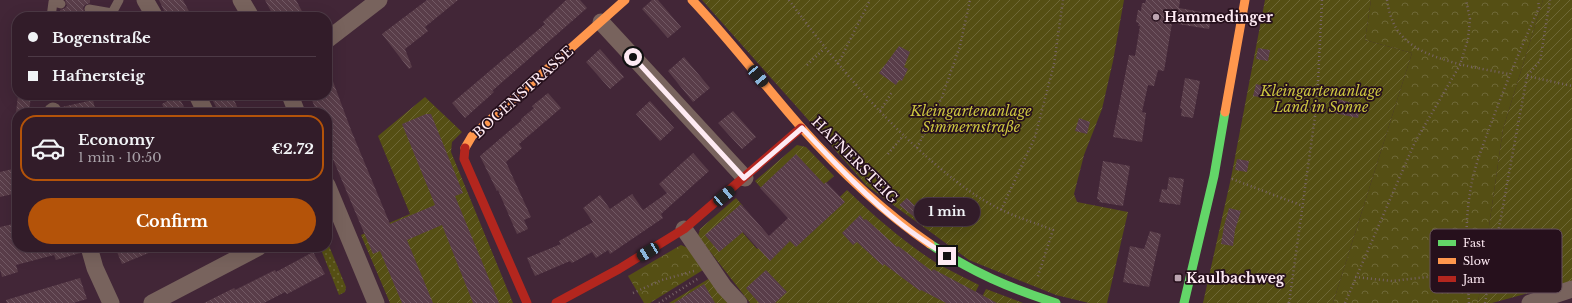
<!DOCTYPE html>
<meta charset="utf-8">
<style>
:root{--surface:#321c29;--page:#3a2531;--text:#f1f3f6;--muted:#a8a1a8;--line:#4d3a46;--accent:#b45309}
body{margin:0;font-family:"Libre Baskerville",serif;background:var(--page);color:var(--text);height:100vh;display:flex;flex-direction:column;font-size:15px;white-space:nowrap}
*{box-sizing:border-box;margin:0}
p{font-size:13px;color:var(--muted)}
.icon{flex:none;width:22px;height:22px;fill:none;stroke:currentColor;stroke-width:2;stroke-linecap:round;stroke-linejoin:round}
.map{position:relative;flex:1;overflow:hidden}
.sheet{position:absolute;left:12px;top:108px;width:320px;height:144px;display:flex;flex-direction:column;background:var(--surface);border-radius:16px;box-shadow:0 4px 16px #0002,0 0 0 1px var(--line)}
.sheet>*{flex:none}
.guide{position:absolute;left:12px;top:12px;width:320px;height:88px;border-radius:16px;box-shadow:0 4px 16px #0002,0 0 0 1px var(--line);display:grid;align-content:center;height:88px;padding:0 16px;background:var(--surface)}
.end{position:absolute;width:18px;height:18px;margin:-9px;border:5px solid #feeaf3;background:#111;box-shadow:0 0 0 2px #111}
.from{border-radius:50%}
.bubble{position:absolute;height:28px;border-radius:14px;background:var(--surface);box-shadow:0 4px 16px #0002,0 0 0 1px var(--line);font-size:13px;font-weight:700;line-height:28px;text-align:center}
.car{position:absolute;width:12px;height:24px;margin:-12px -6px;border-radius:5px;box-shadow:0 0 3px 1px #0007;background:linear-gradient(#222 24%,#8ab4d8 0 40%,#222 0 76%,#8ab4d8 0 86%,#222 0)}
.guide b{display:flex;align-items:center;gap:14px;height:38px;font-size:15px}
.guide b+b{border-top:1px solid var(--line)}
.guide i{width:10px;height:10px;background:var(--text)}
ul{padding:7px 0 0;list-style:none}
li{display:flex;align-items:center;gap:12px;height:66px;margin:0 8px 6px;padding:0 8px;border:2px solid transparent;border-radius:16px}
li div{flex:1}
li b{display:block;font-size:15px}
li em{font-style:normal;font-weight:700}
li.on{border-color:var(--accent)}
li>.icon{width:36px;height:36px;stroke-width:1.5}
.primary-button{display:flex;gap:8px;margin-top:auto;padding:8px 16px}
.primary-button a{flex:1;height:46px;border-radius:24px;background:var(--accent);color:#fff;font-size:16px;font-weight:700;line-height:46px;text-align:center}
.map>svg:first-child{display:block}
.grass{fill:url(#grass-dots)}
.park{fill:url(#park-crowns)}
.garden{fill:url(#garden-furrows)}
.building{fill:url(#building-back-hatch)}
.lines{fill:none;stroke-linecap:round;stroke-linejoin:round}
.path{stroke:#786467;stroke-width:2.5;stroke-dasharray:1 3;stroke-linecap:butt}
.lane{stroke:#78635d;stroke-width:9}
.street{stroke:#78635d;stroke-width:17}
.fast{stroke:#63d668;stroke-width:9}
.slow{stroke:#ff974d;stroke-width:9}
.jam{stroke:#b3261e;stroke-width:9}
.route{stroke:#feeaf3;stroke-width:5}
.poi-dot{fill:#bca5b1;stroke:#26101c;stroke-width:1.5}
.labels{text-anchor:middle;stroke-width:3.5;stroke-linejoin:round;paint-order:stroke}
.poi-label{font-size:14px;font-weight:bold;fill:#feeaf3;stroke:#26101c;text-anchor:start}
.park-label{font-size:14px;font-style:italic;fill:#cbc540;stroke:#26101c}
.street-label{font-size:14px;fill:#feeaf3;stroke:#26101c}
.key{fill:#26101c;stroke:#67515c;stroke-width:1}
.key-label{font-size:11px;fill:#feeaf3}
</style>
<div class="map">
<svg width="1572" height="303" viewBox="0 0 1572 303">
<defs>
<pattern id="grass-dots" width="8" height="8" patternUnits="userSpaceOnUse"><rect width="8" height="8" fill="#554f14"/><path d="M2 2h.1M6 6h.1" fill="none" stroke="#6e6837" stroke-width="1.8" stroke-linecap="round"/></pattern>
<pattern id="park-crowns" width="20" height="18" patternUnits="userSpaceOnUse"><rect width="20" height="18" fill="#554f14"/><path d="M2 6a3 3 0 1 1 6 0M12 15a3 3 0 1 1 6 0" fill="none" stroke="#6e6837"/></pattern>
<pattern id="garden-furrows" width="10" height="10" patternUnits="userSpaceOnUse"><rect width="10" height="10" fill="#554f14"/><path d="M-1 1l2-2M0 10L10 0M9 11l2-2" fill="none" stroke="#6e6837"/></pattern>
<pattern id="building-back-hatch" width="6" height="6" patternUnits="userSpaceOnUse"><rect width="6" height="6" fill="#593d49"/><path d="M-1 5l2 2M0 0l6 6M5-1l2 2" fill="none" stroke="#725964"/></pattern>
</defs>
<rect width="100%" height="100%" fill="#422637"/>
<path class="grass" d="M 327,241 L 346,287 L 345,292 L 339,295 L 320,247 L 327,247 Z"/>
<path class="park" d="M 1371,0 L 1543,0 L 1503,129 L 1478,303 L 1333,303 L 1412,53 L 1365,40 Z
M 681,245 L 688,248 L 703,270 L 650,303 L 644,303 L 628,276 Z"/>
<path class="garden" d="M 702,0 L 1124,0 L 1113,61 L 1102,109 L 1084,155 L 1074,194 L 1077,202 L 1128,212 L 1107,303 L 1089,303 L 1056,295 L 969,260 L 867,186 Z
M 1265,0 L 1371,0 L 1365,40 L 1412,53 L 1333,303 L 1203,303 L 1231,178 Z
M 1543,0 L 1572,0 L 1572,281 L 1492,303 L 1478,303 L 1503,129 Z
M 425,97 L 462,132 L 452,142 L 451,152 L 513,303 L 390,303 L 361,235 L 410,214 L 378,136 Z
M 797,145 L 806,147 L 834,176 L 826,183 L 812,224 L 847,190 C 875,217 905,243 938,264 C 951,271 965,278 979,285 L 970,303 L 750,303 L 698,236 L 700,229 L 736,198 L 743,206 L 743,233 L 757,249 L 800,209 L 762,189 L 755,181 Z
M 710,278 L 731,303 L 669,303 Z
M 986,289 L 1023,303 L 979,303 Z"/>
<path class="building" d="M 65,0 L 90,0 L 90,3 L 85,5 L 83,8 L 85,13 L 88,15 L 88,17 L 62,17 L 63,15 L 60,15 L 60,10 L 65,8 L 67,6 Z
M 159,0 L 183,0 L 192,17 L 167,17 Z
M 265,0 L 296,0 L 305,17 L 274,17 Z
M 427,0 L 458,0 L 425,27 L 428,31 L 405,49 L 412,67 L 409,69 L 382,34 Z
M 566,0 L 580,0 L 587,8 L 492,91 L 494,92 L 465,118 L 452,103 L 545,24 L 543,22 Z
M 652,0 L 658,0 L 681,27 L 668,38 L 642,9 Z
M 1146,0 L 1180,0 L 1179,8 L 1212,14 L 1209,29 L 1172,23 L 1164,71 L 1158,70 L 1154,86 L 1148,85 L 1142,112 L 1146,113 L 1142,142 L 1113,137 L 1129,55 L 1135,56 L 1140,26 L 1138,26 L 1139,23 L 1136,22 L 1138,10 L 1141,11 L 1142,3 L 1145,3 Z
M 899,46 L 910,52 L 904,67 L 908,69 L 902,81 L 899,80 L 896,85 L 879,73 Z
M 1258,48 L 1270,50 L 1268,61 L 1256,59 Z
M 600,49 L 624,77 L 610,89 L 586,62 Z
M 684,57 L 710,88 L 693,102 L 668,71 Z
M 327,68 L 328,68 L 351,130 L 390,224 L 435,205 L 402,124 L 426,114 L 431,114 L 463,193 L 455,196 L 499,303 L 473,303 L 442,225 L 407,240 L 433,303 L 402,303 L 380,251 L 373,254 L 327,145 L 327,113 L 317,113 L 310,95 L 327,95 Z
M 1185,78 L 1200,81 L 1193,118 L 1181,116 L 1182,109 L 1180,108 Z
M 1256,84 L 1268,87 L 1265,98 L 1253,96 Z
M 548,93 L 561,108 L 519,144 L 522,148 L 506,162 L 531,217 L 524,220 L 528,229 L 517,234 L 498,190 L 497,191 L 480,156 L 522,120 L 521,119 L 534,108 L 532,106 Z
M 18,95 L 31,95 L 29,113 L 16,113 Z
M 178,95 L 187,113 L 166,113 L 162,104 Z
M 210,95 L 232,95 L 238,109 L 230,113 L 219,113 Z
M 1337,99 L 1361,105 L 1358,118 L 1334,113 Z
M 93,100 L 96,113 L 64,113 L 62,107 Z
M 650,101 L 674,128 L 660,141 L 636,114 Z
M 733,111 L 756,137 L 742,149 L 718,123 Z
M 1079,118 L 1090,122 L 1087,134 L 1075,131 Z
M 693,153 L 709,171 L 661,214 L 663,218 L 610,254 L 608,250 L 596,258 L 592,252 L 572,263 L 570,261 L 535,276 L 527,258 L 561,244 L 559,241 L 593,222 L 583,208 L 600,195 L 610,209 L 632,194 L 643,210 L 667,193 L 659,184 Z
M 796,154 L 824,184 L 826,182 L 845,202 L 796,247 L 790,241 L 770,261 L 743,232 L 719,252 L 705,235 L 741,204 L 769,236 L 788,218 L 760,188 Z
M 1237,159 L 1249,161 L 1247,172 L 1235,170 Z
M 1103,161 L 1130,166 L 1123,206 L 1099,202 L 1100,200 L 1097,199 Z
M 17,168 L 17,193 L 0,197 L 0,172 Z
M 1169,177 L 1184,179 L 1180,205 L 1159,202 L 1162,189 L 1167,190 Z
M 907,198 L 931,222 L 927,227 L 899,205 Z
M 1229,208 L 1241,211 L 1235,230 L 1233,246 L 1221,244 L 1224,226 Z
M 860,215 L 864,220 L 866,219 L 897,247 L 898,246 L 932,271 L 933,269 L 997,303 L 946,303 L 921,290 L 920,291 L 884,264 L 883,266 L 857,242 L 853,245 L 842,233 Z
M 17,223 L 17,247 L 79,247 L 80,253 L 56,260 L 54,255 L 16,265 L 18,272 L 2,277 L 0,269 L 0,227 Z
M 1150,231 L 1161,234 L 1149,287 L 1123,282 L 1130,246 L 1144,249 Z
M 115,247 L 163,247 L 122,264 Z
M 313,252 L 325,274 L 287,294 L 285,292 L 264,303 L 204,303 L 234,288 L 235,290 L 275,270 L 276,272 Z
M 766,270 L 787,292 L 775,303 L 759,303 L 746,288 Z
M 80,278 L 87,299 L 73,303 L 7,303 L 6,300 Z
M 704,284 L 715,303 L 674,303 Z"/>
<g class="lines">
<path class="path" d="M 789,0 C 830,56 875,111 927,157 C 950,177 974,197 1002,210 C 1018,218 1036,223 1053,230 L 1037,279
M 1387,0 C 1389,13 1393,27 1403,37 C 1425,61 1478,68 1509,74
M 838,64 L 870,0
M 807,65 L 824,49
M 1527,76 L 1572,86
M 880,111 L 892,92
M 917,148 L 942,97 L 960,46 L 970,0
M 888,154 L 903,136
M 1232,179 L 1303,206
M 1001,210 L 1035,137 L 1054,64 L 1063,0
M 1355,277 L 1392,281 L 1436,276 L 1467,258
M 633,293 L 662,280 L 694,271
M 659,303 L 699,278
M 1289,303 L 1317,102 L 1322,0
M 1345,303 L 1415,142 L 1460,65 L 1468,39 L 1470,19 L 1466,0
M 1469,303 C 1467,267 1464,229 1470,193 C 1473,170 1482,148 1490,126 C 1505,86 1521,47 1539,8 L 1538,0
M 1485,303 L 1527,76 L 1540,61 L 1550,0"/>
<path class="lane" d="M 89,9 L 112,13 L 119,0
M 51,17 L 53,2 L 61,4"/>
<path class="street" d="M 145,0 L 155,17
M 241,0 L 251,17
M 601,22 L 745,178
M 327,40 L 379,0
M 197,95 L 206,113
M 290,95 L 297,113
M 53,111 L 54,113
M 327,185 L 376,303
M 684,229 L 724,287 L 739,303
M 89,247 L 95,268 L 111,303
M 152,303 L 259,247
M 1530,303 L 1572,289"/>
<path class="fast" d="M 930,244 C 972,272 1009,288 1056,303
M 1184,303 L 1214,176 L 1225,112"/>
<path class="slow" d="M 692,0 C 730,40 764,85 800,126 C 839,170 882,211 930,244
M 1225,112 L 1245,0
M 465,148 L 472,136 L 625,0"/>
<path class="jam" d="M 465,148 L 464,159 L 527,303
M 556,303 L 619,269 L 684,229 L 801,128"/>
</g>
<g class="lines">
<path class="route" d="M 633,57 L 744,178 L 802,128 C 833,161 865,196 901,224 C 916,236 932,246 947,256"/>
</g>
<g class="poi-dot">
<circle cx="1156" cy="17" r="4"/>
<rect x="1174" y="274" width="8" height="8" rx="2"/>
</g>
<g class="labels">
<g class="poi-label">
<text x="1164" y="22">Hammedinger</text>
<text x="1186" y="283">Kaulbachweg</text>
</g>
<g class="park-label">
<text x="1321" y="96">Kleingartenanlage<tspan x="1321" dy="16">Land in Sonne</tspan></text>
<text x="971" y="116">Kleingartenanlage<tspan x="971" dy="16">Simmernstraße</tspan></text>
</g>
<g class="street-label">
<text transform="translate(523 92) rotate(-42)" y="5">BOGENSTRASSE</text>
<text transform="translate(855 160) rotate(45)" y="5">HAFNERSTEIG</text>
</g>
</g>
<rect x="1430" y="229" width="132" height="64" rx="6" class="key"/>
<rect x="1438" y="240" width="18" height="6" fill="#63d668"/>
<rect x="1438" y="258" width="18" height="6" fill="#ff974d"/>
<rect x="1438" y="276" width="18" height="6" fill="#b3261e"/>
<g class="key-label">
<text x="1463" y="247">Fast</text>
<text x="1463" y="265">Slow</text>
<text x="1463" y="283">Jam</text>
</g>
</svg>
<i class="end from" style="left:633px;top:57px"></i>
<i class="end" style="left:947px;top:256px"></i>
<div class="bubble" style="left:914px;top:198px;width:66px">1 min</div>
<i class="car" style="left:758px;top:76px;rotate:140deg"></i>
<i class="car" style="left:724px;top:196px;rotate:50deg"></i>
<i class="car" style="left:648px;top:252px;rotate:239deg"></i>
<div class="guide">
<b><i class="from"></i>Bogenstraße</b>
<b><i></i>Hafnersteig</b>
</div>
<section class="sheet">
<ul>
<li class="on"><svg class="icon" aria-label="car" viewBox="0 0 24 24"><path d="M5 17H2v-5l4-1 3-4h7l3 4 3 1v5h-3M9 17h6M6 11h13"/><circle cx="7" cy="17" r="2"/><circle cx="17" cy="17" r="2"/></svg><div><b>Economy</b><p>1 min · 10:50</p></div><em>€2.72</em></li>
</ul>
<div class="primary-button"><a>Confirm</a></div>
</section>
</div>
